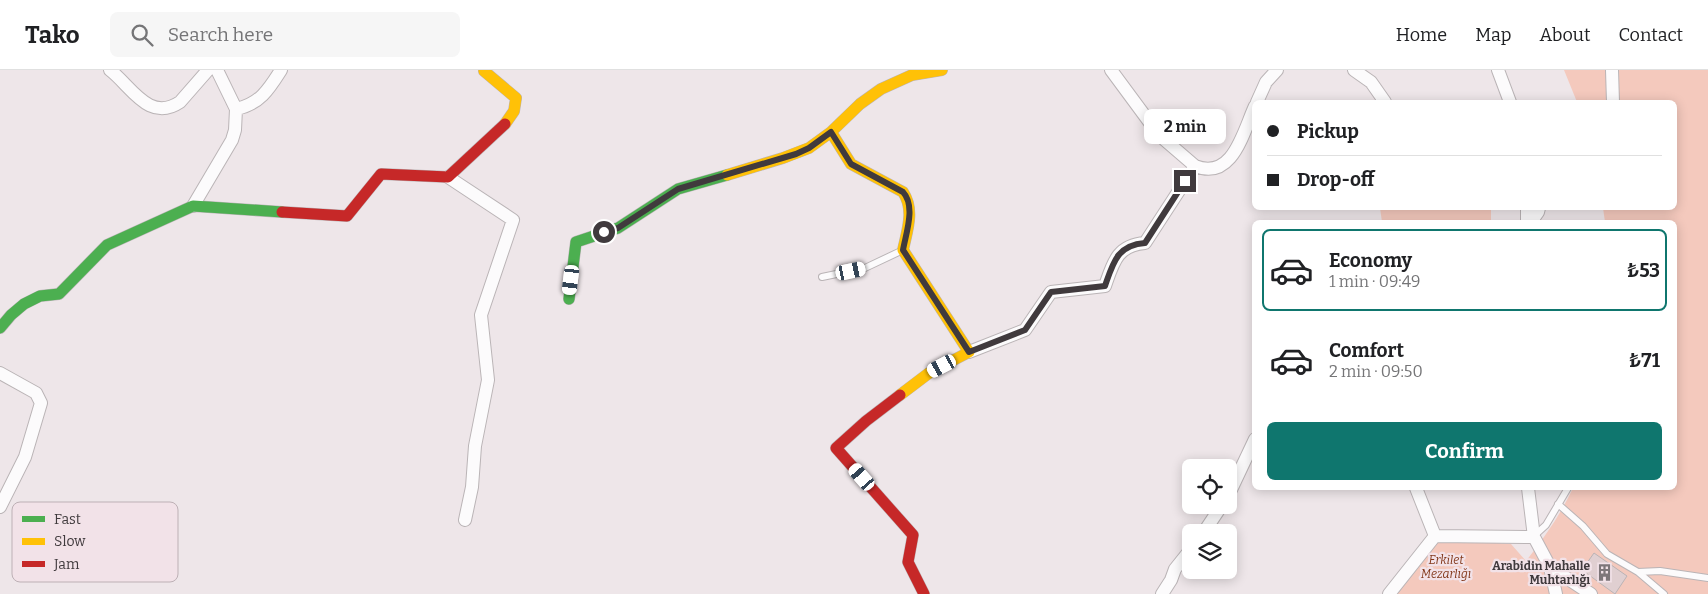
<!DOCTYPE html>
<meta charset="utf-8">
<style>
:root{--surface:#fff;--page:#f6f6f6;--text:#202124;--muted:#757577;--line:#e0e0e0;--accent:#0f766e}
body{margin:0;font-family:Bitter,serif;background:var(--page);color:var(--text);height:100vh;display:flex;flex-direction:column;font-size:19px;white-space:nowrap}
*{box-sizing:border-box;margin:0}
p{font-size:16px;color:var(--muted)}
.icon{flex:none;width:28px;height:28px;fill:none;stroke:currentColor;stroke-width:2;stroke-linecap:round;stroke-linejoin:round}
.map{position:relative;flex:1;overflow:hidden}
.drawer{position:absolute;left:1252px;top:150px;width:425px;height:270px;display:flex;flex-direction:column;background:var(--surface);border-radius:8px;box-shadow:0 2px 12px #0003}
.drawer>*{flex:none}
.guide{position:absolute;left:1252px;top:30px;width:425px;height:110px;border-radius:8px;box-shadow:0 2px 12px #0003;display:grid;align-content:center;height:110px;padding:0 15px;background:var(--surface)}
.tools{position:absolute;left:1182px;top:389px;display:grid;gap:10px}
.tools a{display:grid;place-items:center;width:55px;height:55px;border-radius:8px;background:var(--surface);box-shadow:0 2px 12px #0003;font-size:25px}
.end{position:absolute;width:22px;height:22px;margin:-11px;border:6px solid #403a3d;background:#fff;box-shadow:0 0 0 2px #fff}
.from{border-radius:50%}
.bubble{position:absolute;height:35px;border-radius:8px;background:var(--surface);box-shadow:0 2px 12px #0003;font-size:16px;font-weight:700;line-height:35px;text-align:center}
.car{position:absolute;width:15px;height:30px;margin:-15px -8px;border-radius:6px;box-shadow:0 0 4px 1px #0007;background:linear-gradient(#fff 24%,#345 0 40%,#fff 0 76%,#345 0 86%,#fff 0)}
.guide b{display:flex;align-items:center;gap:18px;height:48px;font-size:19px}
.guide b+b{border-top:1px solid var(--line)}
.guide i{width:12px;height:12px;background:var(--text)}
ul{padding:9px 0 0;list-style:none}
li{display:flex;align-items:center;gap:15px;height:82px;margin:0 10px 8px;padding:0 5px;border:2px solid transparent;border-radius:8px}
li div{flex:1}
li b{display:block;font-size:19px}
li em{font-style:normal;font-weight:700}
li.active{border-color:var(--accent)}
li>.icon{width:45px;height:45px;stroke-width:1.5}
.button{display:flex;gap:10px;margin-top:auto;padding:10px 15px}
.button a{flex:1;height:58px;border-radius:8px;background:var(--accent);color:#fff;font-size:20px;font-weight:700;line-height:58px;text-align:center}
header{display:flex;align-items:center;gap:30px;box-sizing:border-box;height:70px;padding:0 25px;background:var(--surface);border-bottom:1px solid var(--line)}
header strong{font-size:24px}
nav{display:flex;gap:28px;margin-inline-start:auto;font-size:18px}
.search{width:350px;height:45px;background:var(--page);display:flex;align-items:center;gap:12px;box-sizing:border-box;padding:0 18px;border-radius:8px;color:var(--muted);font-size:19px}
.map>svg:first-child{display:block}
.green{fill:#f4c9bd}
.building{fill:#e0cfd1;stroke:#bab3b5}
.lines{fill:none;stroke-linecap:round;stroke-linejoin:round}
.lane-casing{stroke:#bab4b6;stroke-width:8}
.street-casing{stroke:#bab4b6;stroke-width:14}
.fast-casing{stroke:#bab4b6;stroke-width:12}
.slow-casing{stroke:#bab4b6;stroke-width:12}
.jam-casing{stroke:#bab4b6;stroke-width:12}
.lane{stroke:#fcfbfc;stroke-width:6}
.street{stroke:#fcfbfc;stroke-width:12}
.fast{stroke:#4caf50;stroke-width:11}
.slow{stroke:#ffc107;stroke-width:11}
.jam{stroke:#c62828;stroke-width:11}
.route{stroke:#403a3d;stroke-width:6}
.labels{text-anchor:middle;stroke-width:4.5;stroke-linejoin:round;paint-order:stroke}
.park-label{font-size:12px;font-style:italic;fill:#83381b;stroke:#f2e2e8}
.poi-label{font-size:12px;font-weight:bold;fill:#403a3d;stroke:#f2e2e8;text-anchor:end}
.key{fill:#f2e2e8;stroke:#bdb0b5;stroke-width:1}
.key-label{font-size:14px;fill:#403a3d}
</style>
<header>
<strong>Tako</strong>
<div class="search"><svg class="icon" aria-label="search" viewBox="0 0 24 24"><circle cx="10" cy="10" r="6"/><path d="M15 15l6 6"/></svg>Search here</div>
<nav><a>Home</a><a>Map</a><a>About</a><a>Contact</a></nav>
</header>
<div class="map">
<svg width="1708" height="524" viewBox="0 0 1708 524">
<rect width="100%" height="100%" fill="#eee6e9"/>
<path class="green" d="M 1564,0 L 1708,0 L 1708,524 L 1386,524 L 1439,469 L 1511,474 L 1526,491 C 1544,468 1561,444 1573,418 L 1675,418 L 1675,152 L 1605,152 L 1603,138 L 1675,138 L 1675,32 L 1577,32 Z
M 1380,138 L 1491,138 L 1491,152 L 1382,152 Z"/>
<path class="building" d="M 1594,483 L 1627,506 L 1615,524 L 1582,500 Z"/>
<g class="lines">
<defs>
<path id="lane" d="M 822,207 L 865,198 L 903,180
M 1558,434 L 1583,456 L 1607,484 L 1638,502 L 1660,501 L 1708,508
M 1535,465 L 1546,455 L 1568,418
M 1638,502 L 1664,524"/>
<path id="street" d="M 110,0 C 131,16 149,53 180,32 L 208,0
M 1111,0 L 1159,65 L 1195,96 C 1233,111 1243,62 1255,36
M 1354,0 L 1371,12 L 1385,32
M 1498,0 L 1510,32
M 1612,0 L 1613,32
M 1257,32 L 1266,12 L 1277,0
M 236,39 C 260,34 269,19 281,0
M 448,107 L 513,150 L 481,245 L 488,310 L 475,376 L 472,417 L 465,450
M 193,136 L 232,70 L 235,60 L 236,39 L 217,0
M 1527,138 L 1527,152
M 1531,152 L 1538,142 L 1539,138
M 969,282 L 1025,260 L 1051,222 L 1105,216 C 1113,193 1117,175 1145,173 L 1195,96
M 0,303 L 36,323 L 41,333 L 25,387 L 0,437
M 1416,418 L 1435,466
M 1528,418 L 1534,467 L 1550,497 L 1591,524
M 1229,424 L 1255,369
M 1204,462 L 1222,435
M 1550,497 L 1556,524
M 1162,524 L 1171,510 L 1175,499 L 1191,479
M 1389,524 L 1435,466 L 1534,467"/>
<path id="fast" d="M 569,229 L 576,172 L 618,158 L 678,119 L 727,105
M 0,258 L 11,245 L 24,234 L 40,226 L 59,224 L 107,175 L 193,136 L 282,142"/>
<path id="slow" d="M 484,1 L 516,28 L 514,41 L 505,54
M 831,62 L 851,94 L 903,122 C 915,140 907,161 903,180 L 969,282 L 929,303 L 900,325
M 727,105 L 783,88 L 809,78 L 831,62 L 860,34 L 881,19 L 912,5 L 942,0"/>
<path id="jam" d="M 282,142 L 347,146 L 381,104 L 448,107 L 505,54
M 900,325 L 866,351 L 836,378 L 913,465 L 908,492 L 924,524"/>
</defs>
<use href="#lane" class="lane-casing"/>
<use href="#street" class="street-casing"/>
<use href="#fast" class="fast-casing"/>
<use href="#slow" class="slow-casing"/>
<use href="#jam" class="jam-casing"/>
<use href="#lane" class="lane"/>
<use href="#street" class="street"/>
<use href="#fast" class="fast"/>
<use href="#slow" class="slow"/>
<use href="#jam" class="jam"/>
</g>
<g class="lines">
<path class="route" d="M 604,162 L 618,158 L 678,119 L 796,84 L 809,78 L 831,62 L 851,94 L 903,122 C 916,136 906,163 903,180 L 969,282 L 1025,260 L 1051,222 L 1105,216 C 1113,193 1117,175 1145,173 L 1185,111"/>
</g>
<defs>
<symbol id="building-bare" viewBox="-9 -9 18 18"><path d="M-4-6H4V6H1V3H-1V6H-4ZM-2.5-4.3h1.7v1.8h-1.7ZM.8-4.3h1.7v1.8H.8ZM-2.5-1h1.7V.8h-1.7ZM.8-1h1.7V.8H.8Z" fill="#7d7679" stroke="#f2e2e8" stroke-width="2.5" paint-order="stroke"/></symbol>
</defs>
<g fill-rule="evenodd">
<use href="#building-bare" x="1592" y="490" width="25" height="25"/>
</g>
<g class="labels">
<g class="park-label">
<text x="1446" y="494">Erkilet<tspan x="1446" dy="14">Mezarlığı</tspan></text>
</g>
<g class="poi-label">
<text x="1590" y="500">Arabidin Mahalle<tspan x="1590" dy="14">Muhtarlığı</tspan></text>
</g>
</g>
<rect x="12" y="432" width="166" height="80" rx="8" class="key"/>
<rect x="22" y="446" width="23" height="6" fill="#4caf50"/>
<rect x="22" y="468" width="23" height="7" fill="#ffc107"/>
<rect x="22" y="491" width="23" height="6" fill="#c62828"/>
<g class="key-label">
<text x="54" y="454">Fast</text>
<text x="54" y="476">Slow</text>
<text x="54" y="499">Jam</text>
</g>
</svg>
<div class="tools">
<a><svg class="icon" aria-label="locate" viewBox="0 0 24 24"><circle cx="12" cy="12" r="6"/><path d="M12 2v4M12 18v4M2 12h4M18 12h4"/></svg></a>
<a><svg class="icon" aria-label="layers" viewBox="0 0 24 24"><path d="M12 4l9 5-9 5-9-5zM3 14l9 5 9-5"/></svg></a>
</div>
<i class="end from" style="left:604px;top:162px"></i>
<i class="end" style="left:1185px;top:111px"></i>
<div class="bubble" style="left:1144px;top:39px;width:82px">2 min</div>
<i class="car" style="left:851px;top:201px;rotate:78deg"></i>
<i class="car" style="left:571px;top:210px;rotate:187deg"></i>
<i class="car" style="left:942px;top:296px;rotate:242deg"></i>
<i class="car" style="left:862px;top:407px;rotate:319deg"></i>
<div class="guide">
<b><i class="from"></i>Pickup</b>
<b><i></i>Drop-off</b>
</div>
<section class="drawer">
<ul>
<li class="active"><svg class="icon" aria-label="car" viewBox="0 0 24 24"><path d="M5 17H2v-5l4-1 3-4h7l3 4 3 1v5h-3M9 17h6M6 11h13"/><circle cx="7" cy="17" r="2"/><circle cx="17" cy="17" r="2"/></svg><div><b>Economy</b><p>1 min · 09:49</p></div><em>₺53</em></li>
<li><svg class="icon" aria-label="car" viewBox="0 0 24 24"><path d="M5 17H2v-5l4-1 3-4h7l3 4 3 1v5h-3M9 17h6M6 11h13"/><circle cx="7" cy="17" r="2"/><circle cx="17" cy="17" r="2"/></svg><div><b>Comfort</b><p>2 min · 09:50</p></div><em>₺71</em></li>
</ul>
<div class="button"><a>Confirm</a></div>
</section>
</div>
